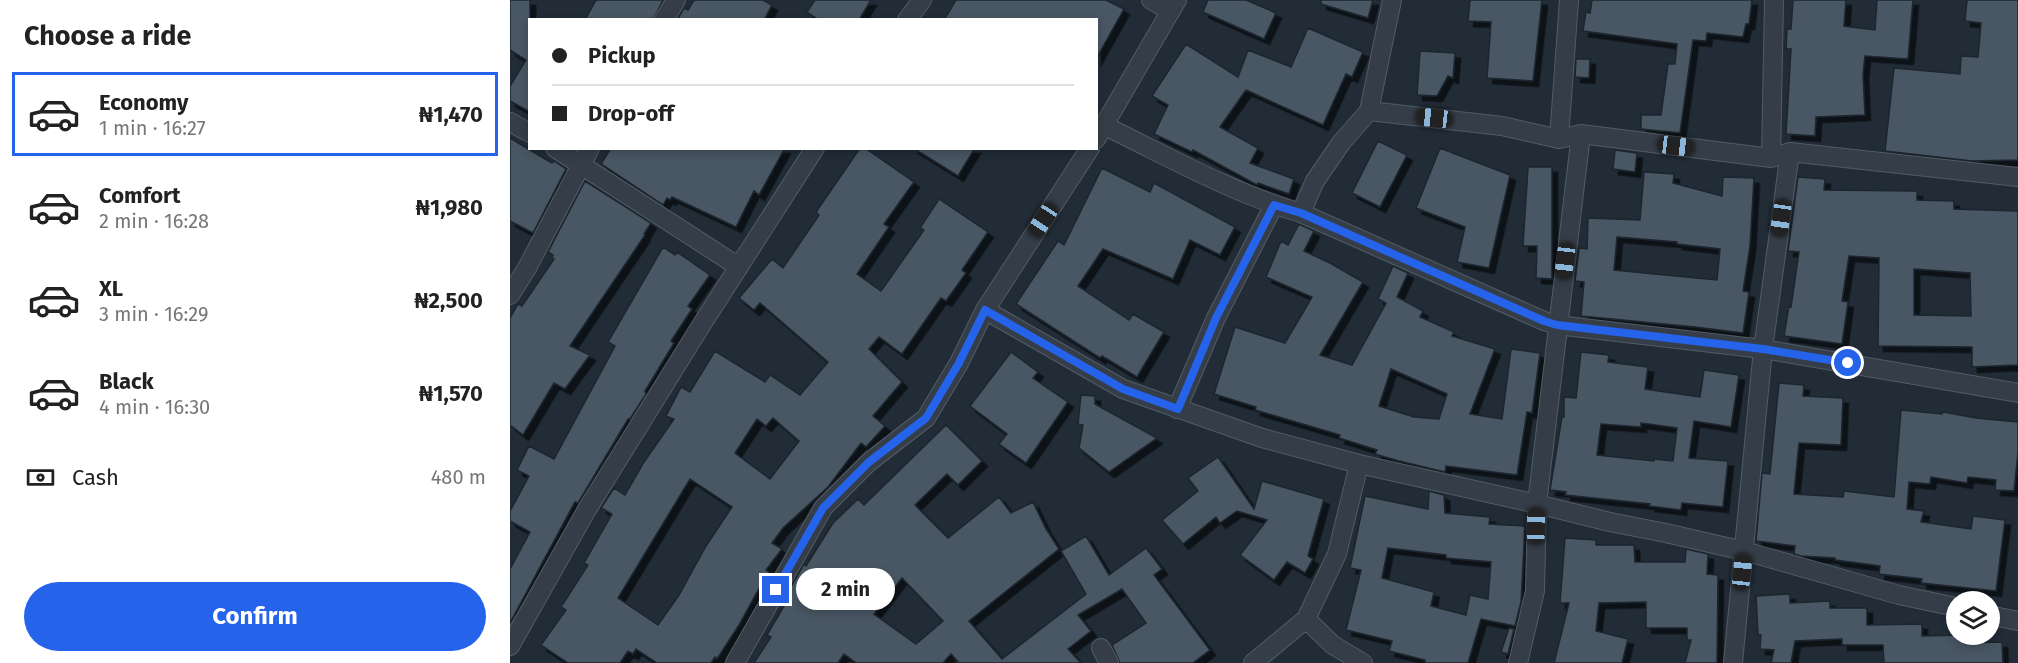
<!DOCTYPE html>
<meta charset="utf-8">
<style>
:root{--surface:#fff;--page:#f2f2f2;--text:#222;--muted:#767676;--line:#e0e0e0;--accent:#2563eb}
body{margin:0;font-family:"Fira Sans",sans-serif;background:var(--page);color:var(--text);height:100vh;display:flex;flex-direction:column;font-size:22px;white-space:nowrap}
*{box-sizing:border-box;margin:0}
p{font-size:20px;color:var(--muted)}
.icon{flex:none;width:33px;height:33px;fill:none;stroke:currentColor;stroke-width:2;stroke-linecap:round;stroke-linejoin:round}
.map{position:relative;flex:1;overflow:hidden}
.details{display:flex;flex-direction:column;background:var(--surface);width:510px}
.details>*{flex:none}
.top-card{position:absolute;left:18px;top:18px;width:570px;height:132px;border-radius:0px;box-shadow:0 3px 9px #0003;display:grid;align-content:center;height:132px;padding:0 24px;background:var(--surface)}
.buttons{position:absolute;left:1436px;top:591px;display:grid;gap:12px}
.buttons a{display:grid;place-items:center;width:54px;height:54px;border-radius:50%;background:var(--surface);box-shadow:0 3px 9px #0003;font-size:30px}
.end{position:absolute;width:27px;height:27px;margin:-14px;border:8px solid #2563eb;background:#fff;box-shadow:0 0 0 3px #fff}
.from{border-radius:50%}
.bubble{position:absolute;height:42px;border-radius:21px;background:var(--surface);box-shadow:0 3px 9px #0003;font-size:20px;font-weight:700;line-height:42px;text-align:center}
.car{position:absolute;width:18px;height:36px;margin:-18px -9px;border-radius:8px;box-shadow:0 0 4px 2px #0007;background:linear-gradient(#222 24%,#8ab4d8 0 40%,#222 0 76%,#8ab4d8 0 86%,#222 0)}
.top-card b{display:flex;align-items:center;gap:21px;height:57px;font-size:22px}
.top-card b+b{border-top:2px solid var(--line)}
.top-card i{width:15px;height:15px;background:var(--text)}
ul{padding:0;list-style:none}
li{display:flex;align-items:center;gap:18px;height:84px;margin:0 12px 9px;padding:0 12px;border:3px solid transparent;border-radius:0px}
li div{flex:1}
li b{display:block;font-size:22px}
li em{font-style:normal;font-weight:700}
li.selected{border-color:var(--accent)}
li>.icon{width:54px;height:54px;stroke-width:1.5}
h2{padding:0 24px;font-size:27px;line-height:72px}
.pay{display:flex;align-items:center;gap:15px;height:66px;padding:0 24px;font-size:22px}
.pay p{margin-inline-start:auto}
.action{display:flex;gap:12px;margin-top:auto;padding:12px 24px}
.action a{flex:1;height:69px;border-radius:36px;background:var(--accent);color:#fff;font-size:24px;font-weight:700;line-height:69px;text-align:center}
main{display:flex;flex:1;min-height:0}
.map>svg:first-child{display:block}
.building{fill:#495663;stroke:#1c252e;stroke-width:1.5;fill-rule:evenodd;filter:url(#shadow)}
.lines{fill:none;stroke-linecap:round;stroke-linejoin:round}
.minor-casing{stroke:#525c65;stroke-width:20}
.minor{stroke:#353e48;stroke-width:18}
.route{stroke:#2563eb;stroke-width:8}
</style>
<main>
<section class="details">
<h2>Choose a ride</h2>
<ul>
<li class="selected"><svg class="icon" aria-label="car" viewBox="0 0 24 24"><path d="M5 17H2v-5l4-1 3-4h7l3 4 3 1v5h-3M9 17h6M6 11h13"/><circle cx="7" cy="17" r="2"/><circle cx="17" cy="17" r="2"/></svg><div><b>Economy</b><p>1 min · 16:27</p></div><em>₦1,470</em></li>
<li><svg class="icon" aria-label="car" viewBox="0 0 24 24"><path d="M5 17H2v-5l4-1 3-4h7l3 4 3 1v5h-3M9 17h6M6 11h13"/><circle cx="7" cy="17" r="2"/><circle cx="17" cy="17" r="2"/></svg><div><b>Comfort</b><p>2 min · 16:28</p></div><em>₦1,980</em></li>
<li><svg class="icon" aria-label="car" viewBox="0 0 24 24"><path d="M5 17H2v-5l4-1 3-4h7l3 4 3 1v5h-3M9 17h6M6 11h13"/><circle cx="7" cy="17" r="2"/><circle cx="17" cy="17" r="2"/></svg><div><b>XL</b><p>3 min · 16:29</p></div><em>₦2,500</em></li>
<li><svg class="icon" aria-label="car" viewBox="0 0 24 24"><path d="M5 17H2v-5l4-1 3-4h7l3 4 3 1v5h-3M9 17h6M6 11h13"/><circle cx="7" cy="17" r="2"/><circle cx="17" cy="17" r="2"/></svg><div><b>Black</b><p>4 min · 16:30</p></div><em>₦1,570</em></li>
</ul>
<div class="pay"><svg class="icon" aria-label="cash" viewBox="0 0 24 24"><path d="M3 7h18v10H3z"/><circle cx="12" cy="12" r="2"/></svg>Cash<p>480 m</p></div>
<div class="action"><a>Confirm</a></div>
</section>
<div class="map">
<svg width="1508" height="663" viewBox="0 0 1508 663">
<defs>
<filter id="shadow"><feDropShadow dx="5.5" dy="5.5" stdDeviation="0" flood-color="#0009"/></filter>
</defs>
<rect width="100%" height="100%" fill="#212c37"/>
<path class="building" d="M 0,0 L 20,0 L 20,112 L 0,101 L 0,86 L 16,60 L 0,50 Z
M 86,0 L 153,0 L 143,20 L 75,20 Z
M 184,0 L 253,0 L 262,5 L 254,20 L 167,20 L 174,8 L 178,10 Z
M 305,0 L 361,0 L 349,20 L 309,20 L 297,12 Z
M 446,0 L 596,0 L 614,9 L 586,59 L 586,20 L 434,20 Z
M 698,0 L 736,0 L 766,13 L 754,39 L 693,12 Z
M 811,0 L 863,0 L 858,18 L 811,4 Z
M 960,0 L 1032,0 L 1023,81 L 977,78 L 981,22 L 958,21 Z
M 1082,0 L 1242,0 L 1239,24 L 1236,24 L 1233,37 L 1197,33 L 1196,41 L 1183,40 L 1170,133 L 1131,129 L 1131,115 L 1151,115 L 1158,64 L 1165,64 L 1167,44 L 1073,31 L 1076,12 L 1080,13 Z
M 1283,0 L 1336,0 L 1334,26 L 1365,30 L 1367,0 L 1403,0 L 1398,59 L 1355,56 L 1353,74 L 1355,115 L 1306,117 L 1305,136 L 1276,134 L 1281,49 L 1276,49 L 1277,29 L 1281,29 Z
M 1457,0 L 1508,0 L 1508,160 L 1462,161 L 1375,151 L 1384,68 L 1450,74 L 1451,56 L 1468,57 L 1471,23 L 1455,21 Z
M 798,28 L 853,52 L 842,77 L 836,74 L 813,125 L 736,90 L 710,127 L 748,148 L 740,163 L 784,179 L 779,194 L 748,183 L 747,185 L 683,150 L 682,152 L 644,134 L 658,105 L 642,96 L 676,44 L 728,77 L 738,50 L 781,67 Z
M 910,51 L 945,53 L 943,78 L 938,76 L 927,96 L 907,95 Z
M 1066,59 L 1080,59 L 1079,78 L 1065,77 Z
M 0,138 L 42,163 L 44,161 L 56,169 L 23,233 L 0,221 Z
M 868,141 L 897,155 L 870,207 L 842,193 Z
M 101,148 L 275,148 L 249,195 L 244,191 L 226,227 L 162,197 L 160,200 L 157,198 L 153,205 L 91,164 Z
M 350,148 L 355,148 L 404,182 L 374,224 L 379,227 L 347,274 L 371,291 L 414,230 L 410,228 L 429,199 L 478,232 L 452,270 L 456,273 L 436,301 L 431,298 L 392,354 L 369,337 L 359,349 L 392,382 L 363,416 L 375,426 L 356,447 L 351,443 L 318,487 L 273,528 L 262,543 L 272,549 L 256,570 L 262,575 L 255,587 L 251,585 L 229,625 L 207,659 L 205,657 L 201,663 L 147,663 L 126,649 L 123,654 L 118,651 L 110,663 L 58,663 L 31,645 L 56,610 L 51,607 L 78,565 L 74,563 L 102,514 L 91,508 L 104,488 L 115,495 L 134,462 L 164,419 L 156,416 L 171,387 L 180,392 L 205,351 L 255,382 L 260,375 L 290,395 L 318,362 L 250,303 L 244,310 L 229,298 L 262,259 L 273,268 L 309,215 L 306,212 ZM 263,418 L 289,441 L 260,479 L 225,453 L 247,419 L 256,426 ZM 180,479 L 222,507 L 196,546 L 169,595 L 148,625 L 108,598 Z
M 403,148 L 465,148 L 448,176 Z
M 930,148 L 1000,175 L 979,268 L 947,262 L 955,227 L 906,208 Z
M 1105,150 L 1127,153 L 1125,172 L 1103,169 Z
M 1018,167 L 1042,167 L 1042,279 L 1026,278 L 1027,246 L 1013,246 Z
M 592,168 L 640,192 L 644,183 L 725,227 L 710,255 L 680,240 L 663,279 L 593,249 L 568,286 L 619,320 L 623,314 L 654,332 L 627,377 L 592,356 L 590,358 L 506,304 L 548,241 L 554,245 Z
M 1134,172 L 1164,174 L 1163,183 L 1212,196 L 1213,177 L 1244,178 L 1240,246 L 1233,291 L 1239,292 L 1233,333 L 1185,327 L 1071,316 L 1074,282 L 1065,281 L 1069,248 L 1077,249 L 1078,218 L 1130,220 ZM 1107,237 L 1167,242 L 1167,244 L 1210,249 L 1207,280 L 1104,270 Z
M 1288,177 L 1315,179 L 1314,190 L 1407,191 L 1407,200 L 1444,201 L 1444,209 L 1508,211 L 1508,365 L 1462,367 L 1462,347 L 1368,346 L 1369,258 L 1339,256 L 1332,301 L 1338,302 L 1332,344 L 1274,336 L 1279,306 L 1281,307 L 1289,252 L 1278,251 ZM 1404,269 L 1460,273 L 1461,316 L 1404,315 Z
M 75,181 L 141,223 L 134,234 L 135,235 L 60,346 L 80,355 L 55,389 L 44,383 L 13,435 L 0,425 L 0,318 L 8,304 L 12,306 L 44,259 L 42,258 L 43,255 L 38,252 Z
M 789,224 L 804,231 L 794,251 L 820,263 L 853,282 L 810,355 L 842,365 L 876,303 L 868,299 L 883,266 L 898,273 L 887,297 L 913,311 L 910,317 L 944,332 L 942,336 L 985,349 L 960,414 L 992,419 L 1001,349 L 1030,353 L 1022,413 L 1017,412 L 1007,475 L 936,466 L 935,472 L 889,461 L 865,454 L 867,450 L 829,438 L 830,435 L 745,410 L 746,407 L 704,394 L 725,327 L 775,343 L 802,297 L 756,277 L 771,241 L 778,245 ZM 881,369 L 937,394 L 929,419 L 904,417 L 869,406 Z
M 153,247 L 165,255 L 167,252 L 200,275 L 178,306 L 182,309 L 161,341 L 164,343 L 135,391 L 136,394 L 120,419 L 118,419 L 68,503 L 65,502 L 0,623 L 0,569 L 20,532 L 0,521 L 0,511 L 19,476 L 7,470 L 19,446 L 44,459 L 105,346 L 98,342 Z
M 501,352 L 528,372 L 523,378 L 558,402 L 516,463 L 489,444 L 497,434 L 460,406 Z
M 1071,352 L 1099,355 L 1098,362 L 1138,367 L 1135,389 L 1190,397 L 1194,370 L 1229,375 L 1221,427 L 1184,421 L 1179,458 L 1218,461 L 1213,507 L 1172,503 L 1171,510 L 1139,506 L 1140,504 L 1055,495 L 1056,492 L 1040,490 L 1052,417 L 1054,417 L 1054,397 L 1066,398 ZM 1131,423 L 1167,428 L 1163,461 L 1144,459 L 1144,461 L 1087,455 L 1091,424 L 1131,427 Z
M 1269,383 L 1294,385 L 1293,396 L 1333,398 L 1331,445 L 1289,443 L 1284,494 L 1333,497 L 1334,491 L 1384,497 L 1391,410 L 1432,414 L 1433,412 L 1466,418 L 1508,422 L 1508,452 L 1504,491 L 1485,490 L 1486,480 L 1458,477 L 1457,483 L 1421,477 L 1420,484 L 1399,482 L 1397,509 L 1414,511 L 1411,522 L 1461,529 L 1463,516 L 1495,520 L 1486,591 L 1411,583 L 1412,579 L 1369,574 L 1370,566 L 1325,560 L 1325,558 L 1291,556 L 1284,554 L 1285,546 L 1246,541 L 1252,473 L 1260,474 Z
M 571,395 L 585,396 L 585,404 L 647,438 L 599,472 L 569,448 L 573,425 L 568,424 Z
M 436,425 L 472,461 L 448,485 L 437,474 L 405,505 L 438,538 L 489,497 L 501,513 L 523,502 L 536,529 L 549,549 L 459,621 L 492,659 L 576,594 L 551,551 L 576,536 L 599,575 L 636,548 L 652,569 L 644,575 L 700,650 L 683,663 L 610,663 L 602,645 L 636,623 L 612,589 L 568,615 L 581,631 L 558,649 L 571,663 L 449,663 L 441,654 L 433,663 L 346,663 L 334,654 L 328,663 L 244,663 L 261,637 L 257,635 L 277,601 L 274,599 L 294,564 L 296,566 L 323,523 L 348,499 L 354,505 ZM 392,578 L 433,621 L 406,644 L 364,614 Z
M 708,457 L 744,509 L 752,481 L 814,499 L 798,556 L 803,559 L 795,573 L 777,562 L 764,580 L 730,555 L 757,520 L 727,511 L 710,523 L 706,517 L 673,544 L 652,520 L 688,491 L 678,478 Z
M 919,491 L 934,495 L 935,513 L 980,517 L 979,524 L 1015,526 L 1011,602 L 1005,626 L 971,619 L 958,663 L 915,663 L 915,660 L 879,651 L 882,641 L 836,630 L 851,570 L 840,568 L 855,496 L 918,509 ZM 878,548 L 936,555 L 936,558 L 981,562 L 978,599 L 960,595 L 956,615 L 921,606 L 924,592 L 872,578 Z
M 1055,538 L 1086,540 L 1086,545 L 1124,545 L 1125,562 L 1175,562 L 1176,549 L 1198,554 L 1197,574 L 1208,575 L 1207,663 L 1175,663 L 1181,640 L 1177,640 L 1177,628 L 1136,628 L 1136,602 L 1089,603 L 1086,631 L 1118,639 L 1112,663 L 1044,663 L 1059,603 L 1050,603 Z
M 1280,594 L 1280,603 L 1320,601 L 1320,608 L 1357,608 L 1357,625 L 1412,624 L 1412,636 L 1454,635 L 1454,643 L 1492,642 L 1493,663 L 1374,663 L 1373,645 L 1332,645 L 1332,639 L 1285,641 L 1281,663 L 1261,663 L 1264,650 L 1250,649 L 1251,635 L 1248,635 L 1246,596 Z
M 999,628 L 1004,629 L 998,654 L 991,652 Z"/>
<g class="lines">
<defs>
<path id="minor" d="M 641,0 L 661,11
M 154,20 L 166,0
M 397,20 L 412,0
M 859,111 L 992,126 L 1049,139 L 1071,134 L 1261,158 L 1280,152 L 1508,177
M 0,122 L 20,133
M 595,126 C 659,157 722,193 791,213 L 1034,321 L 1047,325 L 1253,349 L 1508,393
M 586,139 L 667,0
M 1049,139 L 1059,0
M 45,148 L 229,267
M 1261,158 L 1264,0
M 791,213 L 805,181 L 831,143 L 859,111 L 882,0
M 0,295 L 17,268 L 80,148
M 475,310 L 613,389 L 752,438 L 849,464 L 1027,504 L 1100,522 L 1156,533 L 1234,551 L 1389,595 L 1446,607
M 667,409 L 706,318 L 764,205
M 1479,615 L 1508,621
M 796,619 L 823,645 L 853,663
M 0,646 L 76,511 L 192,324 L 305,148
M 591,648 L 599,663
M 225,663 L 313,508 L 359,462 L 416,418 L 449,363 L 475,310 L 580,148
M 743,663 L 796,619 L 827,554 L 849,464
M 1008,663 L 1025,591 L 1027,504 L 1071,134
M 1223,663 L 1253,349 L 1280,152"/>
</defs>
<use href="#minor" class="minor-casing"/>
<use href="#minor" class="minor"/>
</g>
<g class="lines">
<path class="route" d="M 266,590 L 313,508 L 359,462 L 416,418 L 449,363 L 475,310 L 613,389 L 668,409 L 706,318 L 764,205 L 791,213 L 1034,321 L 1047,325 L 1253,349 L 1338,363"/>
</g>
</svg>
<div class="buttons">
<a><svg class="icon" aria-label="layers" viewBox="0 0 24 24"><path d="M12 4l9 5-9 5-9-5zM3 14l9 5 9-5"/></svg></a>
</div>
<i class="end from" style="left:1338px;top:363px"></i>
<i class="end" style="left:266px;top:590px"></i>
<div class="bubble" style="left:286px;top:568px;width:99px">2 min</div>
<i class="car" style="left:924px;top:118px;rotate:276deg"></i>
<i class="car" style="left:1166px;top:146px;rotate:97deg"></i>
<i class="car" style="left:1271px;top:218px;rotate:188deg"></i>
<i class="car" style="left:533px;top:220px;rotate:213deg"></i>
<i class="car" style="left:1055px;top:261px;rotate:187deg"></i>
<i class="car" style="left:1026px;top:526px;rotate:1deg"></i>
<i class="car" style="left:1232px;top:572px;rotate:6deg"></i>
<div class="top-card">
<b><i class="from"></i>Pickup</b>
<b><i></i>Drop-off</b>
</div>
</div>
</main>
